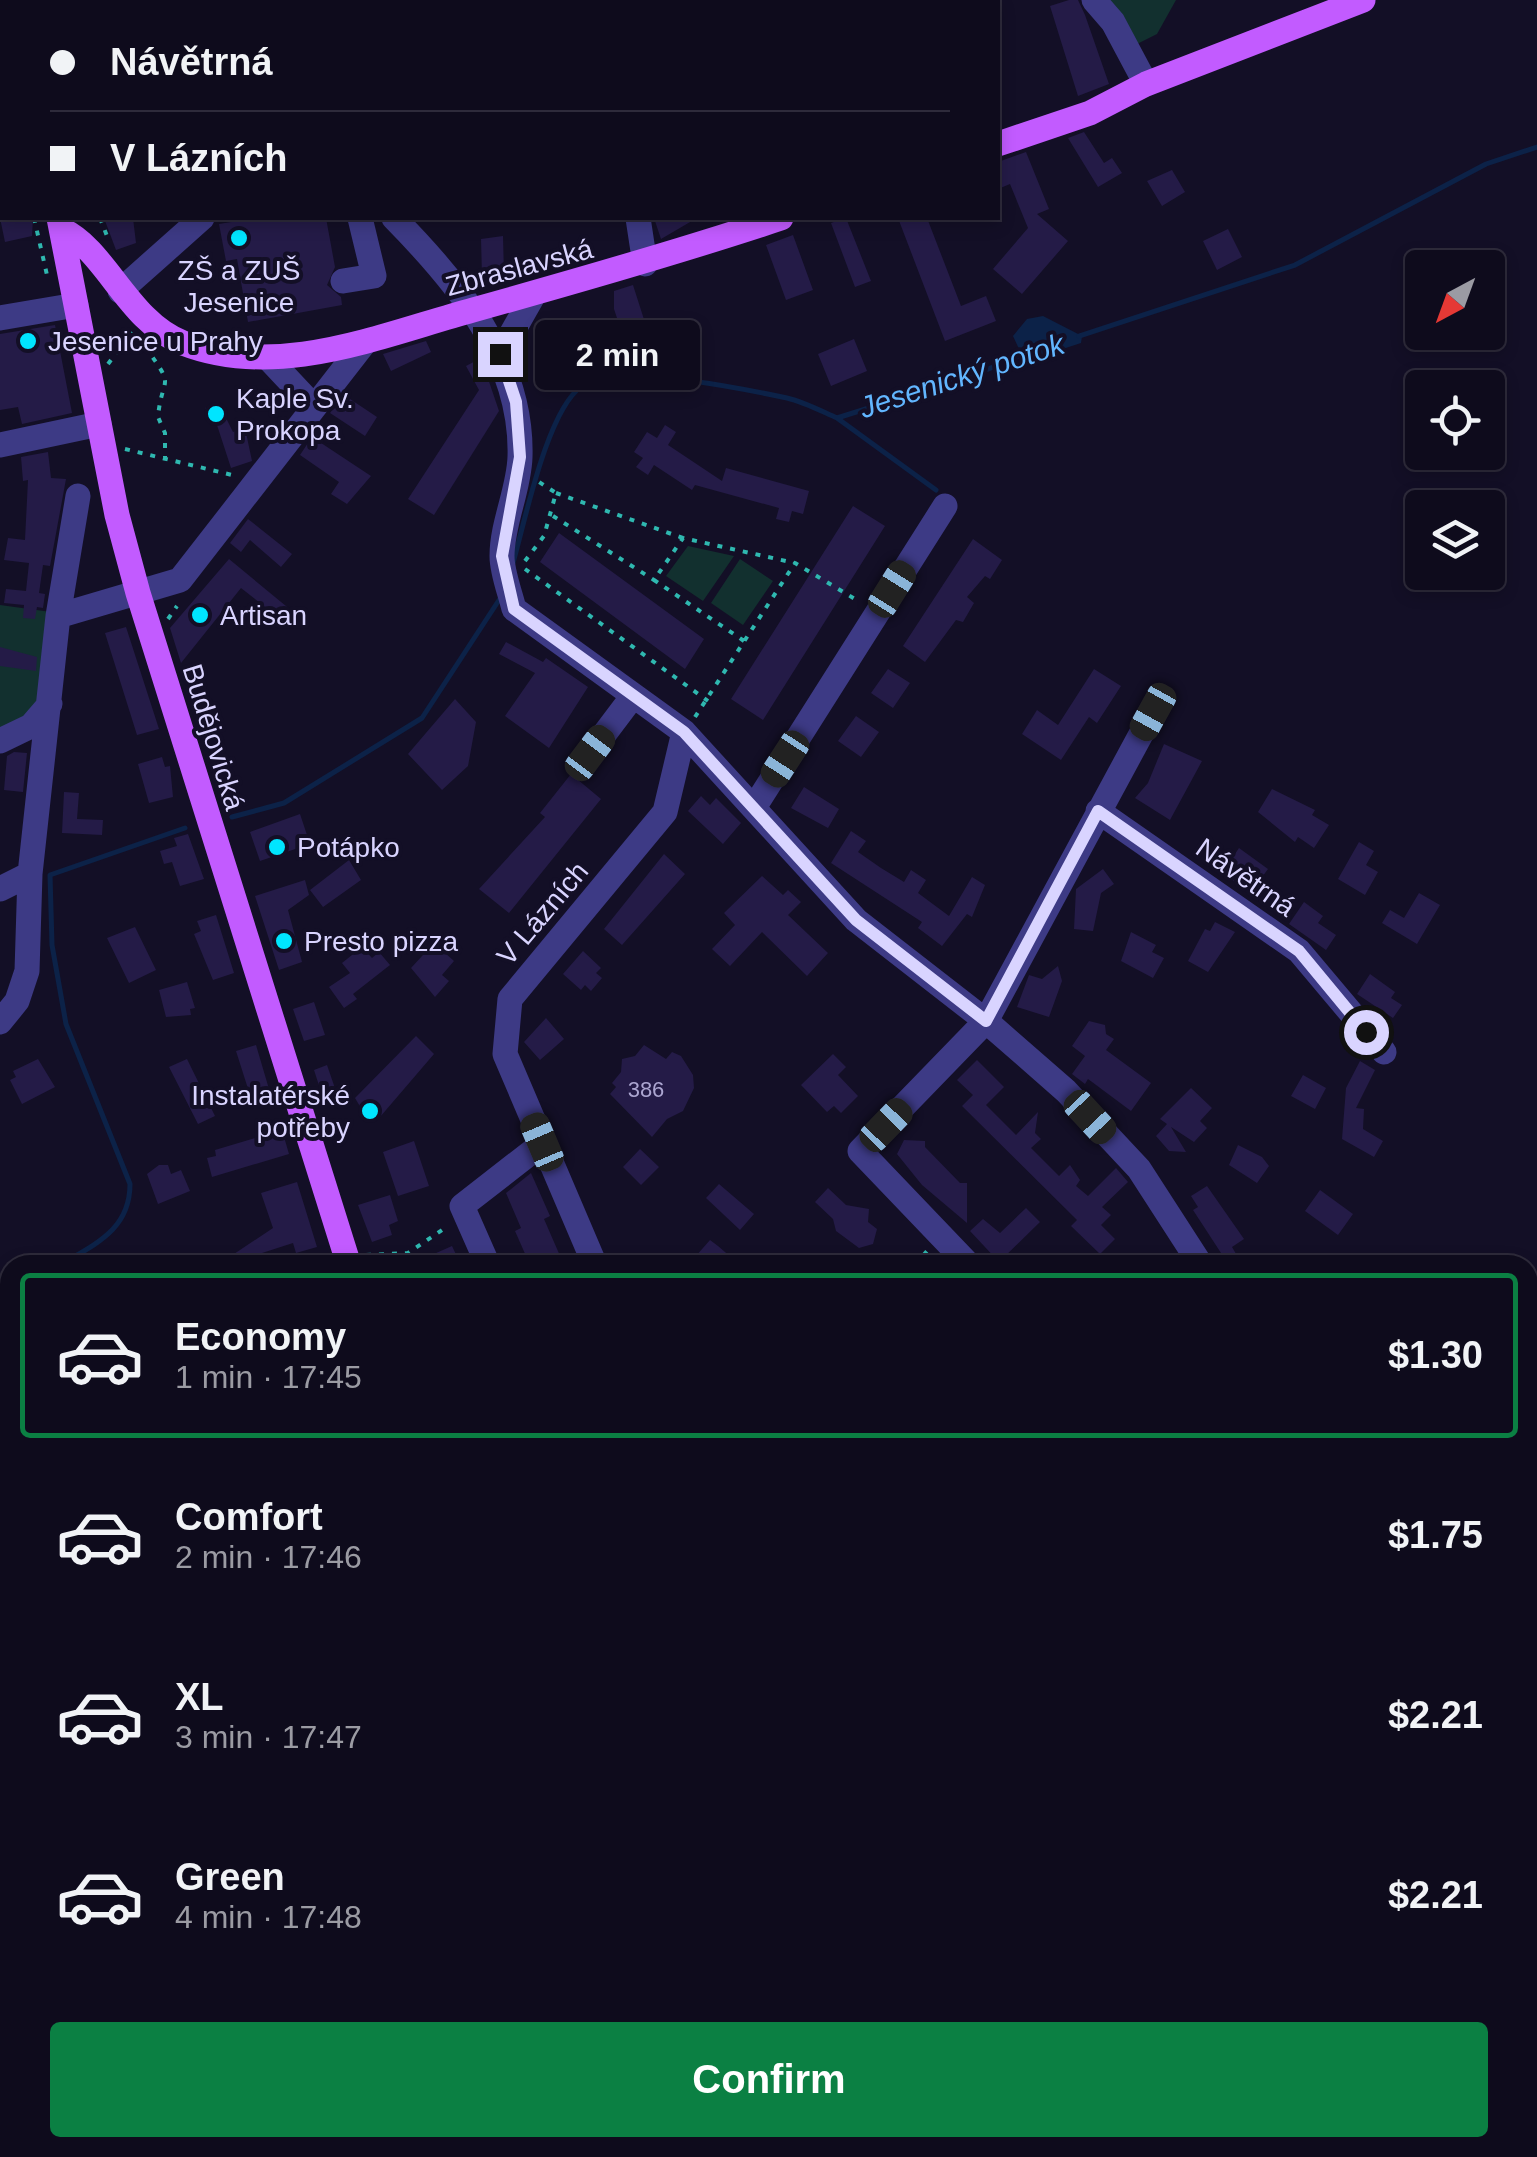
<!DOCTYPE html>
<meta charset="utf-8">
<style>
:root{--surface:#0e0b1c;--page:#1c1929;--text:#f1f3f6;--muted:#9b9ba3;--line:#2e2b3b;--accent:#0b8043}
body{margin:0;font-family:Arial,sans-serif;background:var(--page);color:var(--text);height:100vh;display:flex;flex-direction:column;font-size:38px;white-space:nowrap}
*{box-sizing:border-box;margin:0}
p{font-size:32px;color:var(--muted)}
.icon{flex:none;width:55px;height:55px;fill:none;stroke:currentColor;stroke-width:2;stroke-linecap:round;stroke-linejoin:round}
.map{position:relative;flex:1;overflow:hidden}
.sheet{position:absolute;left:0px;top:1255px;width:1538px;height:902px;display:flex;flex-direction:column;background:var(--surface);border-radius:30px 30px 0 0;box-shadow:0 5px 15px #0003,0 0 0 2px var(--line)}
.sheet>*{flex:none}
.guide{position:absolute;left:0px;top:0px;width:1000px;height:220px;box-shadow:0 5px 15px #0003,0 0 0 2px var(--line);display:grid;align-content:center;height:220px;padding:0 50px;background:var(--surface)}
.needle{width:65px;rotate:221deg}
.controls{position:absolute;left:1405px;top:250px;display:grid;gap:20px}
.controls a{display:grid;place-items:center;width:100px;height:100px;border-radius:10px;background:var(--surface);box-shadow:0 5px 15px #0003,0 0 0 2px var(--line);font-size:50px}
.end{position:absolute;width:45px;height:45px;margin:-22px;border:12px solid #d9d4ff;background:#111;box-shadow:0 0 0 5px #111}
.from{border-radius:50%}
.bubble{position:absolute;height:70px;border-radius:10px;background:var(--surface);box-shadow:0 5px 15px #0003,0 0 0 2px var(--line);font-size:32px;font-weight:700;line-height:70px;text-align:center}
.car{position:absolute;width:30px;height:60px;margin:-30px -15px;border-radius:12px;box-shadow:0 0 8px 2px #0007;background:linear-gradient(#222 24%,#8ab4d8 0 40%,#222 0 76%,#8ab4d8 0 86%,#222 0)}
.guide b{display:flex;align-items:center;gap:35px;height:95px;font-size:38px}
.guide b+b{border-top:2px solid var(--line)}
.guide i{width:25px;height:25px;background:var(--text)}
ul{padding:18px 0 0;list-style:none}
li{display:flex;align-items:center;gap:30px;height:165px;margin:0 20px 15px;padding:0 30px;border:5px solid transparent;border-radius:10px}
li div{flex:1}
li b{display:block;font-size:38px}
li em{font-style:normal;font-weight:700}
li.on{border-color:var(--accent)}
li>.icon{width:90px;height:90px;stroke-width:1.5}
.action{display:flex;gap:20px;margin-top:auto;padding:20px 50px}
.action a{flex:1;height:115px;border-radius:10px;background:var(--accent);color:#fff;font-size:40px;font-weight:700;line-height:115px;text-align:center}
.map>svg:first-child{display:block}
.green{fill:#12302f}
.water{fill:#0c2248}
.lines{fill:none;stroke-linecap:round;stroke-linejoin:round}
.stream{stroke:#0c2248;stroke-width:5}
.building{fill:#241b47}
.path{stroke:#2fb8b0;stroke-width:4;stroke-dasharray:5 8;stroke-linecap:butt}
.minor{stroke:#3d3a85;stroke-width:25}
.major{stroke:#c25bff;stroke-width:25}
.route{stroke:#d9d4ff;stroke-width:12}
.poi-dot{fill:#00e5ff;stroke:#130f26;stroke-width:4}
.labels{text-anchor:middle;stroke-width:8;stroke-linejoin:round;paint-order:stroke}
.number-label{font-size:22px;fill:#aca6d1}
.street-label{font-size:28px;fill:#d9d4ff;stroke:#130f26}
.poi-label{font-size:28px;fill:#d9d4ff;stroke:#130f26;text-anchor:start}
.water-label{font-size:30px;font-style:italic;fill:#62b6ff;stroke:#130f26}
</style>
<div class="map">
<svg width="1537" height="2157" viewBox="0 0 1537 2157">
<rect width="100%" height="100%" fill="#130f26"/>
<path class="green" d="M 1100,0 L 1176,0 L 1157,34 L 1137,44 Z
M 688,546 L 734,556 L 703,601 L 666,576 Z
M 740,559 L 773,581 L 743,625 L 711,603 Z
M 0,605 L 51,612 L 36,709 L 0,732 Z"/>
<path class="water" d="M 1043,316 L 1082,336 L 1081,343 L 1035,358 L 1020,351 L 1013,336 L 1027,319 Z"/>
<g class="lines">
<path class="stream" d="M 1079,336 L 1295,265 L 1486,164 L 1537,147
M 837,418 L 936,490
M 513,563 C 525,521 547,410 582,386 C 618,362 745,389 787,398 C 804,402 821,411 837,418 L 974,375 L 1031,351
M 232,817 L 284,803 L 422,718 L 501,597
M 60,1265 C 95,1244 130,1230 130,1184 L 66,1024 L 52,945 L 50,875 L 185,828
M 0,1301 L 10,1295
M 0,1755 L 10,1762
M 328,2148 L 334,2157"/>
</g>
<path class="building" d="M 1069,0 L 1078,0 L 1085,15 L 1109,84 L 1078,96 L 1050,6 Z
M 1084,132 L 1104,163 L 1112,158 L 1122,173 L 1098,187 L 1068,138 Z
M 1026,152 L 1049,209 L 1037,214 L 1068,241 L 1022,294 L 993,269 L 1028,228 L 1010,184 L 998,189 L 998,162 Z
M 1172,170 L 1185,192 L 1162,206 L 1147,181 Z
M 0,218 L 33,218 L 32,236 L 5,242 Z
M 104,218 L 133,218 L 136,243 L 116,250 Z
M 256,218 L 326,218 L 335,267 L 327,285 L 341,297 L 342,305 L 248,322 L 237,259 L 226,261 L 219,224 Z
M 654,218 L 697,218 L 661,239 Z
M 846,218 L 871,281 L 855,287 L 831,223 Z
M 898,218 L 927,218 L 961,306 L 986,296 L 996,321 L 945,341 Z
M 1228,229 L 1242,257 L 1217,270 L 1203,241 Z
M 793,235 L 813,290 L 786,300 L 766,245 Z
M 503,236 L 504,275 L 482,276 L 481,239 Z
M 633,285 L 648,332 L 698,333 L 699,357 L 636,357 L 636,321 L 620,327 L 614,309 L 614,291 Z
M 55,325 L 72,413 L 22,424 L 18,407 L 0,410 L 0,334 Z
M 581,334 L 587,334 L 597,347 L 556,378 L 544,362 Z
M 854,339 L 867,371 L 831,386 L 818,354 Z
M 426,341 L 431,352 L 391,371 L 383,354 Z
M 481,358 L 499,411 L 434,515 L 408,499 L 479,390 L 466,366 Z
M 344,395 L 377,417 L 365,436 L 330,413 Z
M 218,402 L 233,432 L 245,428 L 252,461 L 231,468 L 217,425 L 205,408 Z
M 665,425 L 676,432 L 668,445 L 722,481 L 726,468 L 809,491 L 803,514 L 792,511 L 789,522 L 776,519 L 779,508 L 695,485 L 692,490 L 654,465 L 648,475 L 636,467 L 643,458 L 634,452 L 647,432 L 657,438 Z
M 312,437 L 371,476 L 347,504 L 331,494 L 339,482 L 300,455 Z
M 48,452 L 51,478 L 66,479 L 50,566 L 43,565 L 39,593 L 45,594 L 43,608 L 37,607 L 35,619 L 23,618 L 24,605 L 4,603 L 6,589 L 26,591 L 29,563 L 4,560 L 8,538 L 25,540 L 28,480 L 23,481 L 21,457 Z
M 853,506 L 885,526 L 763,720 L 731,699 Z
M 248,519 L 292,554 L 281,567 L 250,540 L 241,552 L 230,543 Z
M 559,533 L 704,639 L 685,669 L 540,562 Z
M 973,539 L 1002,560 L 990,579 L 985,576 L 967,597 L 974,603 L 963,622 L 956,620 L 925,662 L 903,646 Z
M 229,559 L 292,611 L 284,622 L 241,588 L 181,663 L 170,628 Z
M 126,627 L 159,729 L 137,735 L 105,633 Z
M 506,642 L 543,662 L 546,658 L 588,687 L 549,748 L 505,716 L 535,673 L 499,654 Z
M 0,647 L 37,657 L 36,671 L 0,666 Z
M 888,669 L 910,683 L 893,708 L 871,693 Z
M 1094,669 L 1121,686 L 1097,723 L 1089,717 L 1061,760 L 1022,734 L 1037,710 L 1058,725 Z
M 455,699 L 476,722 L 468,766 L 442,790 L 408,754 Z
M 856,716 L 879,732 L 861,757 L 838,741 Z
M 1164,744 L 1202,761 L 1170,820 L 1135,798 L 1148,783 Z
M 14,752 L 27,753 L 23,792 L 4,790 L 7,756 Z
M 162,757 L 165,767 L 170,766 L 173,797 L 149,803 L 138,764 Z
M 571,774 L 601,799 L 509,913 L 479,889 L 545,817 L 540,813 Z
M 804,787 L 839,809 L 828,828 L 791,808 Z
M 1272,789 L 1315,810 L 1312,815 L 1329,825 L 1314,848 L 1298,837 L 1295,842 L 1258,812 Z
M 64,792 L 79,793 L 77,819 L 103,820 L 102,835 L 62,833 Z
M 701,796 L 710,805 L 716,798 L 741,823 L 723,844 L 688,811 Z
M 300,814 L 310,844 L 260,861 L 250,832 Z
M 851,831 L 866,841 L 858,852 L 881,868 L 904,882 L 911,870 L 926,880 L 918,893 L 949,916 L 972,877 L 985,885 L 972,917 L 967,914 L 942,946 L 918,928 L 922,922 L 831,863 Z
M 188,834 L 204,879 L 180,886 L 172,862 L 164,864 L 160,851 L 177,846 L 174,838 Z
M 1359,842 L 1374,851 L 1366,865 L 1378,872 L 1365,895 L 1338,879 Z
M 1239,848 L 1268,869 L 1251,892 L 1239,887 L 1230,877 L 1237,868 L 1229,863 Z
M 664,854 L 685,874 L 622,945 L 604,929 Z
M 349,860 L 361,880 L 323,907 L 310,890 Z
M 1103,869 L 1114,884 L 1101,893 L 1093,931 L 1074,929 L 1076,889 Z
M 762,876 L 783,895 L 788,890 L 801,902 L 788,915 L 828,953 L 807,976 L 762,932 L 730,966 L 712,949 L 735,925 L 724,913 Z
M 305,880 L 309,895 L 288,910 L 302,962 L 279,970 L 255,896 Z
M 1419,893 L 1440,905 L 1417,944 L 1382,923 L 1390,910 L 1404,918 Z
M 1304,902 L 1323,916 L 1318,923 L 1336,935 L 1326,950 L 1289,924 Z
M 216,915 L 234,973 L 213,980 L 194,934 L 201,931 L 197,921 Z
M 1215,922 L 1235,932 L 1208,972 L 1188,961 L 1205,929 L 1210,931 Z
M 135,927 L 156,970 L 129,983 L 107,938 Z
M 1131,932 L 1156,945 L 1152,952 L 1164,958 L 1153,978 L 1121,961 Z
M 434,943 L 454,961 L 442,975 L 449,981 L 435,997 L 411,968 Z
M 362,947 L 372,958 L 379,952 L 390,965 L 353,994 L 357,999 L 344,1008 L 329,987 L 350,973 L 342,963 Z
M 583,951 L 601,968 L 596,973 L 602,978 L 591,991 L 585,985 L 581,990 L 563,974 Z
M 1058,966 L 1062,981 L 1049,1017 L 1017,1007 L 1029,975 L 1042,979 Z
M 1370,974 L 1395,992 L 1391,998 L 1402,1005 L 1393,1018 L 1357,994 Z
M 187,982 L 195,1008 L 190,1009 L 191,1015 L 166,1017 L 159,990 Z
M 314,1002 L 325,1035 L 304,1041 L 293,1009 Z
M 546,1018 L 564,1039 L 540,1060 L 524,1042 Z
M 1089,1021 L 1105,1025 L 1106,1034 L 1114,1039 L 1106,1050 L 1151,1083 L 1131,1111 L 1088,1079 L 1085,1084 L 1072,1074 L 1085,1056 L 1072,1046 Z
M 416,1036 L 434,1054 L 380,1117 L 368,1120 L 355,1098 Z
M 256,1045 L 269,1089 L 250,1095 L 236,1051 Z
M 644,1045 L 666,1059 L 672,1052 L 681,1056 L 693,1075 L 694,1088 L 683,1111 L 667,1119 L 652,1137 L 610,1094 L 616,1087 L 612,1083 L 621,1072 L 622,1059 L 635,1056 Z
M 833,1054 L 846,1067 L 838,1075 L 858,1096 L 841,1113 L 834,1106 L 827,1112 L 801,1085 Z
M 38,1059 L 55,1087 L 22,1104 L 10,1080 L 16,1077 L 13,1071 Z
M 187,1059 L 215,1116 L 198,1124 L 169,1067 Z
M 977,1060 L 1004,1087 L 986,1105 L 1016,1135 L 1038,1112 L 1035,1133 L 1041,1139 L 1031,1148 L 1059,1176 L 1070,1165 L 1080,1180 L 1076,1186 L 1088,1196 L 1116,1168 L 1128,1182 L 1102,1207 L 1111,1215 L 1101,1225 L 1115,1239 L 1100,1254 L 1071,1226 L 1077,1220 L 962,1106 L 973,1095 L 957,1080 Z
M 1360,1061 L 1375,1070 L 1356,1108 L 1364,1109 L 1363,1129 L 1383,1141 L 1374,1157 L 1342,1139 L 1346,1088 Z
M 327,1065 L 339,1100 L 325,1104 L 314,1070 Z
M 1303,1075 L 1326,1088 L 1315,1109 L 1291,1096 Z
M 1191,1088 L 1212,1108 L 1200,1121 L 1207,1128 L 1194,1142 L 1171,1127 L 1186,1152 L 1169,1151 L 1156,1136 L 1167,1124 L 1160,1119 Z
M 282,1130 L 289,1154 L 212,1177 L 207,1158 L 216,1156 L 215,1150 Z
M 904,1140 L 925,1141 L 925,1147 L 960,1183 L 967,1183 L 967,1223 L 922,1185 L 897,1154 Z
M 414,1141 L 429,1186 L 398,1196 L 383,1152 Z
M 1238,1145 L 1262,1157 L 1269,1166 L 1257,1183 L 1229,1165 Z
M 640,1149 L 659,1167 L 641,1185 L 623,1167 Z
M 159,1165 L 168,1165 L 171,1174 L 181,1170 L 190,1191 L 158,1204 L 147,1174 Z
M 531,1173 L 550,1216 L 544,1219 L 564,1265 L 530,1265 L 515,1231 L 521,1228 L 506,1193 Z
M 297,1182 L 317,1247 L 296,1253 L 293,1243 L 262,1253 L 265,1257 L 253,1265 L 238,1265 L 237,1260 L 227,1264 L 225,1260 L 273,1228 L 261,1193 Z
M 719,1184 L 754,1214 L 740,1230 L 706,1198 Z
M 1207,1186 L 1244,1239 L 1232,1247 L 1239,1259 L 1230,1265 L 1222,1265 L 1216,1256 L 1221,1253 L 1193,1210 L 1198,1207 L 1191,1196 Z
M 828,1188 L 846,1205 L 869,1209 L 868,1222 L 877,1229 L 873,1244 L 859,1248 L 836,1231 L 833,1219 L 815,1202 Z
M 1320,1190 L 1353,1214 L 1338,1235 L 1305,1211 Z
M 390,1195 L 398,1221 L 389,1225 L 392,1235 L 372,1242 L 358,1205 Z
M 1026,1208 L 1040,1222 L 999,1262 L 970,1231 L 983,1219 L 1000,1233 Z
M 710,1240 L 718,1246 L 740,1265 L 688,1265 Z
M 452,1246 L 461,1265 L 409,1265 Z"/>
<g class="lines">
<path class="path" d="M 2,0 L 3,2
M 2,29 L 2,28
M 0,112 L 2,117
M 34,218 L 47,275
M 100,218 L 107,236
M 145,347 C 177,390 162,374 158,417 L 165,433 L 165,457
M 108,364 L 132,332
M 125,449 L 232,475
M 556,493 L 683,538
M 553,516 L 654,580
M 525,561 L 544,536 L 556,493 L 536,480
M 525,569 L 708,701
M 168,619 L 177,606
M 744,641 L 654,580 L 683,538 L 795,563
M 695,717 L 795,563 L 860,602
M 366,1255 L 408,1253 L 448,1226
M 915,1265 L 928,1250
M 0,1556 L 10,1563
M 1528,1961 L 1537,1981
M 821,2148 L 840,2157
M 938,2148 L 957,2157"/>
<path class="minor" d="M 941,0 L 942,0
M 1094,0 L 1113,22 L 1146,84
M 262,2 L 262,0
M 831,2 L 833,0
M 394,218 C 458,283 523,360 520,457 C 519,490 502,523 502,556 C 502,573 510,592 514,609 L 684,732 L 856,920 L 986,1021 L 1066,1091 L 1139,1169 L 1201,1265
M 638,218 L 645,264
M 343,281 L 374,276 L 360,218
M 120,291 L 202,218
M 0,318 L 76,305
M 500,354 L 534,294
M 268,358 L 314,407
M 0,445 L 99,424
M 58,616 L 78,496
M 0,741 L 31,726 L 50,704
M 590,753 L 633,696
M 755,806 L 945,506
M 1098,811 L 1299,951 L 1384,1052
M 0,889 L 30,874
M 0,1022 L 17,1001 L 27,971 L 30,874 L 58,616 L 180,580 L 365,342
M 488,1265 L 462,1206 L 543,1143
M 595,1265 L 505,1054 L 510,999 L 665,812 L 684,732
M 969,1265 L 860,1151 L 986,1021 L 1153,712
M 0,1621 L 10,1608
M 0,1722 L 10,1730
M 0,1979 L 10,1971
M 24,2148 L 35,2157
M 769,2148 L 772,2157
M 874,2148 L 893,2157
M 0,2149 L 10,2136
M 912,2157 L 917,2148
M 1053,2157 L 1057,2148"/>
<path class="major" d="M 0,54 L 2,59
M 998,144 L 1090,113 L 1146,84 L 1363,0
M 59,218 L 117,515 L 138,593 L 349,1265
M 62,230 C 106,250 128,322 183,343 C 278,380 381,335 473,310 C 577,281 679,252 781,218
M 648,2148 L 651,2157"/>
</g>
<g class="lines">
<path class="route" d="M 500,354 L 516,402 L 520,457 L 502,556 L 514,609 L 684,732 L 856,920 L 986,1021 L 1098,811 L 1299,951 L 1366,1032"/>
</g>
<g class="poi-dot">
<circle cx="239" cy="238" r="10"/>
<circle cx="28" cy="341" r="10"/>
<circle cx="216" cy="414" r="10"/>
<circle cx="200" cy="615" r="10"/>
<circle cx="277" cy="847" r="10"/>
<circle cx="284" cy="941" r="10"/>
<circle cx="370" cy="1111" r="10"/>
</g>
<g class="labels">
<g class="number-label">
<text x="646" y="1097">386</text>
</g>
<g class="street-label">
<text transform="translate(519 267) rotate(-15)" y="10">Zbraslavská</text>
<text transform="translate(214 737) rotate(73)" y="10">Budějovická</text>
<text transform="translate(1246 877) rotate(35)" y="10">Návětrná</text>
<text transform="translate(542 913) rotate(-50)" y="10">V Lázních</text>
</g>
<g class="poi-label">
<text x="239" y="280" text-anchor="middle">ZŠ a ZUŠ<tspan x="239" dy="32">Jesenice</tspan></text>
<text x="48" y="351">Jesenice u Prahy</text>
<text x="236" y="408">Kaple Sv.<tspan x="236" dy="32">Prokopa</tspan></text>
<text x="220" y="625">Artisan</text>
<text x="297" y="857">Potápko</text>
<text x="304" y="951">Presto pizza</text>
<text x="350" y="1105" text-anchor="end">Instalatérské<tspan x="350" dy="32">potřeby</tspan></text>
</g>
<g class="water-label">
<text transform="translate(962 376) rotate(-18)" y="10">Jesenický potok</text>
</g>
</g>
</svg>
<div class="controls">
<a><svg class="needle" viewBox="-14 -14 28 28"><path d="M0-13l5 13h-10z" fill="#e53935"/><path d="M0 13l5-13h-10z" fill="#9b9ba3"/></svg></a>
<a><svg class="icon" aria-label="locate" viewBox="0 0 24 24"><circle cx="12" cy="12" r="6"/><path d="M12 2v4M12 18v4M2 12h4M18 12h4"/></svg></a>
<a><svg class="icon" aria-label="layers" viewBox="0 0 24 24"><path d="M12 4l9 5-9 5-9-5zM3 14l9 5 9-5"/></svg></a>
</div>
<i class="end from" style="left:1366px;top:1032px"></i>
<i class="end" style="left:500px;top:354px"></i>
<div class="bubble" style="left:535px;top:320px;width:165px">2 min</div>
<i class="car" style="left:892px;top:589px;rotate:32deg"></i>
<i class="car" style="left:1153px;top:712px;rotate:209deg"></i>
<i class="car" style="left:590px;top:753px;rotate:37deg"></i>
<i class="car" style="left:785px;top:759px;rotate:213deg"></i>
<i class="car" style="left:1090px;top:1117px;rotate:137deg"></i>
<i class="car" style="left:886px;top:1125px;rotate:44deg"></i>
<i class="car" style="left:542px;top:1142px;rotate:337deg"></i>
<div class="guide">
<b><i class="from"></i>Návětrná</b>
<b><i></i>V Lázních</b>
</div>
<section class="sheet">
<ul>
<li class="on"><svg class="icon" aria-label="car" viewBox="0 0 24 24"><path d="M5 17H2v-5l4-1 3-4h7l3 4 3 1v5h-3M9 17h6M6 11h13"/><circle cx="7" cy="17" r="2"/><circle cx="17" cy="17" r="2"/></svg><div><b>Economy</b><p>1 min · 17:45</p></div><em>$1.30</em></li>
<li><svg class="icon" aria-label="car" viewBox="0 0 24 24"><path d="M5 17H2v-5l4-1 3-4h7l3 4 3 1v5h-3M9 17h6M6 11h13"/><circle cx="7" cy="17" r="2"/><circle cx="17" cy="17" r="2"/></svg><div><b>Comfort</b><p>2 min · 17:46</p></div><em>$1.75</em></li>
<li><svg class="icon" aria-label="car" viewBox="0 0 24 24"><path d="M5 17H2v-5l4-1 3-4h7l3 4 3 1v5h-3M9 17h6M6 11h13"/><circle cx="7" cy="17" r="2"/><circle cx="17" cy="17" r="2"/></svg><div><b>XL</b><p>3 min · 17:47</p></div><em>$2.21</em></li>
<li><svg class="icon" aria-label="car" viewBox="0 0 24 24"><path d="M5 17H2v-5l4-1 3-4h7l3 4 3 1v5h-3M9 17h6M6 11h13"/><circle cx="7" cy="17" r="2"/><circle cx="17" cy="17" r="2"/></svg><div><b>Green</b><p>4 min · 17:48</p></div><em>$2.21</em></li>
</ul>
<div class="action"><a>Confirm</a></div>
</section>
</div>
